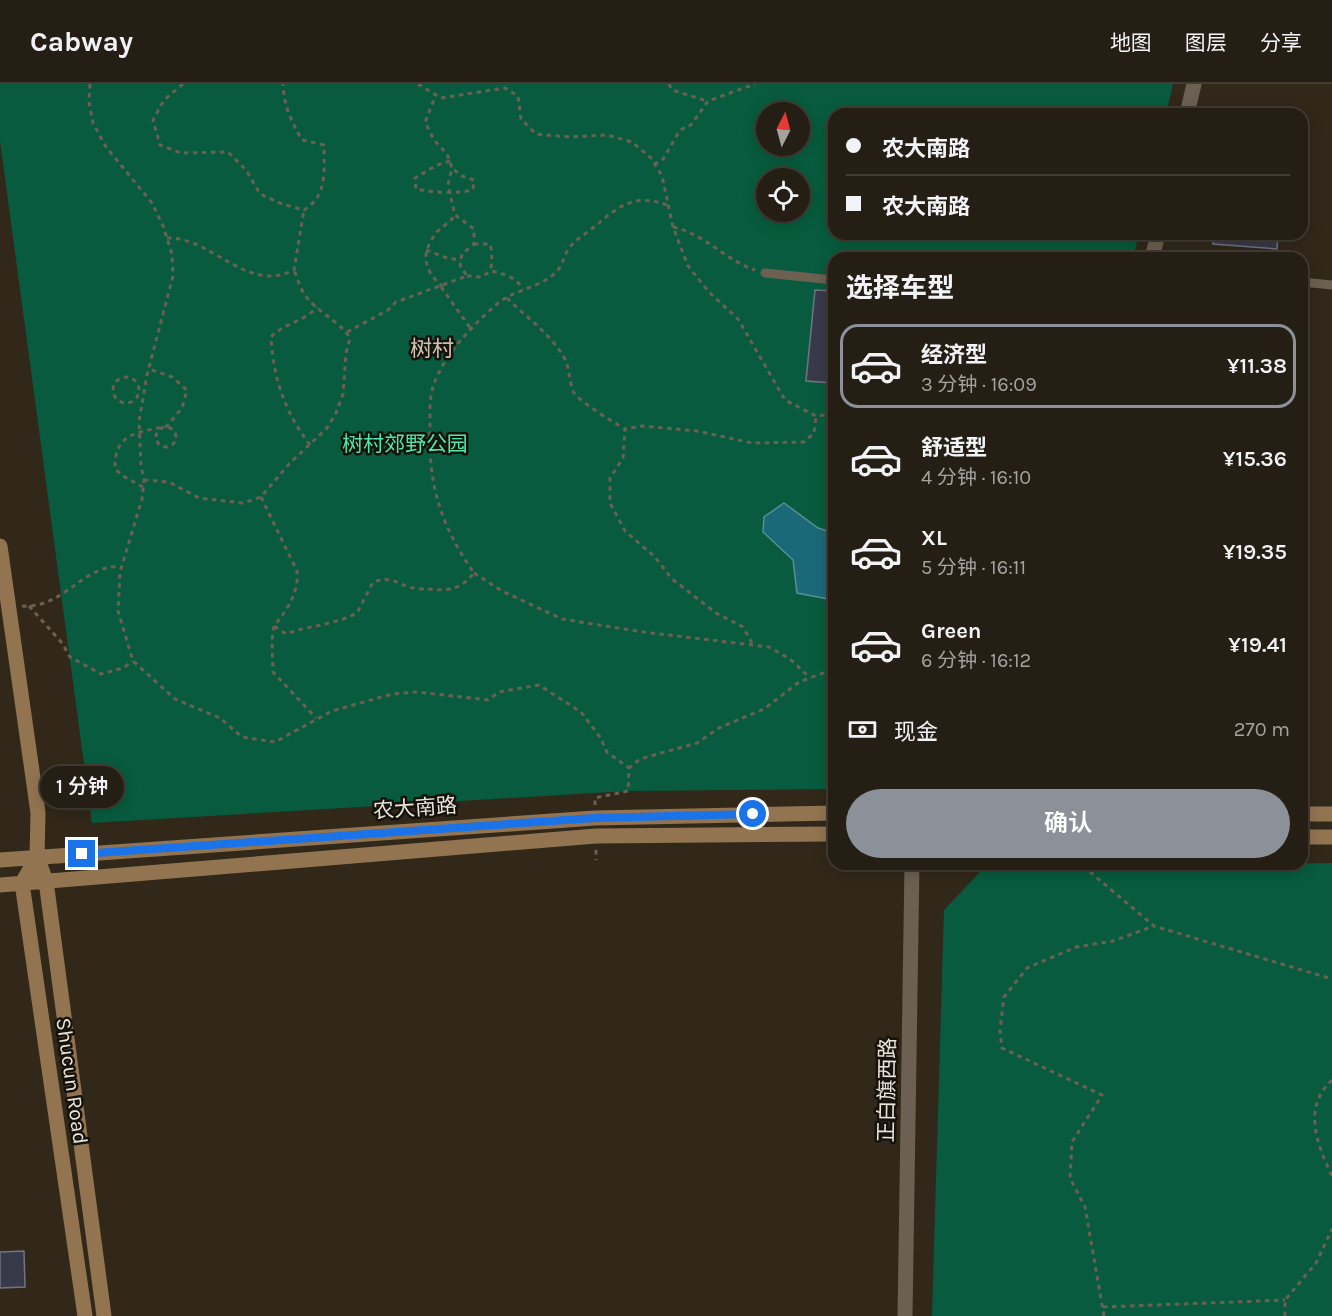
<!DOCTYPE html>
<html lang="zh">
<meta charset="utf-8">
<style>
:root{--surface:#251e14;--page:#2d271d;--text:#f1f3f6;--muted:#a3a2a0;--line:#423c34;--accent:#8c9099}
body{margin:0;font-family:Karla,"Noto Sans SC",sans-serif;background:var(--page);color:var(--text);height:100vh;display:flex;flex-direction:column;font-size:22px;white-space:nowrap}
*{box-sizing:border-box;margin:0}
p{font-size:20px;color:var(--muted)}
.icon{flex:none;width:33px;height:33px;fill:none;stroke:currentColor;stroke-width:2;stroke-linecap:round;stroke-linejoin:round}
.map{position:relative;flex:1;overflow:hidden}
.drawer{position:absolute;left:828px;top:168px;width:480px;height:618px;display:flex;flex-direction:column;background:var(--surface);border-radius:18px;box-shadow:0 3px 15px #0003,0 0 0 2px var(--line)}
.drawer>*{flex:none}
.top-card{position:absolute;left:828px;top:24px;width:480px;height:132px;border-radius:18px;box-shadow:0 3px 15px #0003,0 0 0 2px var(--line);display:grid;align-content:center;height:132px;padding:0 18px;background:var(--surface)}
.needle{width:39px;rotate:6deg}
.buttons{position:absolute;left:756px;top:18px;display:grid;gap:12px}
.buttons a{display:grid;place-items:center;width:54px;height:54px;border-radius:50%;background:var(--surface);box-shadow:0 3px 15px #0003,0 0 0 2px var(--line);font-size:30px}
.end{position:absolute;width:27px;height:27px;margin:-14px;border:8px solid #1a73e8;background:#fff;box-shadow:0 0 0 3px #fff}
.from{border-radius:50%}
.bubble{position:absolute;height:42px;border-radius:21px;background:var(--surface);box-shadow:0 3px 15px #0003,0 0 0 2px var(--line);font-size:20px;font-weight:600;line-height:42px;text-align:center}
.top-card b{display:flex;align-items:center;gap:21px;height:57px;font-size:22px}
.top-card b+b{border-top:2px solid var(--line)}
.top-card i{width:15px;height:15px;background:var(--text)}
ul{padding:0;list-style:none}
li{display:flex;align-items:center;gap:18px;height:84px;margin:0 12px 9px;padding:0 6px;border:3px solid transparent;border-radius:18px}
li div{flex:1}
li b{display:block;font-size:22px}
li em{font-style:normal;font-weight:600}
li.selected{border-color:var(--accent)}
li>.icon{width:54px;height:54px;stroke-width:1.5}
h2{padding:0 18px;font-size:27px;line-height:72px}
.pay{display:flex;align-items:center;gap:15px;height:66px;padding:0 18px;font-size:22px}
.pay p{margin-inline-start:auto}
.button{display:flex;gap:12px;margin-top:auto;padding:12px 18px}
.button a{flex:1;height:69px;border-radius:36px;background:var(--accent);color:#fff;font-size:24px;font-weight:600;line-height:69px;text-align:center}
header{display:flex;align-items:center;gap:36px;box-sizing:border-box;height:84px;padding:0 30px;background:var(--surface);border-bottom:2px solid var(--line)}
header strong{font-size:28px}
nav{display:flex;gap:33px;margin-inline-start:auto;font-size:21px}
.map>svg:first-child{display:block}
.green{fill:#085b3e;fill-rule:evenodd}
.water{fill:#1b6978;stroke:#598e96;stroke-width:1.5}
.building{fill:#393a49;stroke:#727384;stroke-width:1.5}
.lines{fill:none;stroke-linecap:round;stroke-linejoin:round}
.path{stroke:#6a6155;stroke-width:3;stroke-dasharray:4.5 4.5;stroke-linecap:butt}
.service{stroke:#6b6051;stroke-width:9}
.tertiary{stroke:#6b6051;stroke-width:15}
.secondary{stroke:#927450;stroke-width:15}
.route{stroke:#1a73e8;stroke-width:8}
.labels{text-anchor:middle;stroke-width:5;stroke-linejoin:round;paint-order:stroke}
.park-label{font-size:21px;fill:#4ee8aa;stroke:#15110b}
.street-label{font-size:21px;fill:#eae4db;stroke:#15110b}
.neighbourhood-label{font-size:22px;fill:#cec2b1;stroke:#15110b}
</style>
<header>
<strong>Cabway</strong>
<nav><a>地图</a><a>图层</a><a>分享</a></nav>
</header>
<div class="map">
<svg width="1332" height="1232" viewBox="0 0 1332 1232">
<rect width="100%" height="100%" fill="#31281a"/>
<path class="green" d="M 0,0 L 1173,0 L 1166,30 L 834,30 L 834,150 L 1139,150 L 1133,174 L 834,174 L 834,705 L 628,707 L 92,739 L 0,57 ZM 766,28 L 800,28 L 800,62 L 766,62 ZM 766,94 L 800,94 L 800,128 L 766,128 Z
M 1332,779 L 1332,1232 L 932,1232 L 944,826 L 984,784 Z"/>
<path class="water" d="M 784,419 L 818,444 L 834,449 L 834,516 L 797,509 L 793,476 L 763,448 L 764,433 Z"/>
<path class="building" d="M 1213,150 L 1278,150 L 1277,165 L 1213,160 Z
M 815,206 L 834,207 L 830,264 L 834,264 L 834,299 L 806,297 Z
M 24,1167 L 25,1203 L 0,1204 L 0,1168 Z"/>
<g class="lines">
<path class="path" d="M 90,0 L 89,18 L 93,39 L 106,63 L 152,119 L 163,142 L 172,170 L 173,192 L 147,291 L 139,337 L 141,381 L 144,396 L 142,415 L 120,488 L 118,527 L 133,577 L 175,615 L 220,634 L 242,653 L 275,658 L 332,627 L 392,610 L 417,608 L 488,616 L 499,608 L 539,601 L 581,628 L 600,653 L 607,668 L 629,684
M 183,0 L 164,16 L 153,36 L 160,61 L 181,69 L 228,68 L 246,86 L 260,110 L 282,120 L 304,126 C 328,112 324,85 324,61 L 302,56 C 291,37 284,22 283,0
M 418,0 L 441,14 L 505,4 L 518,12 L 521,35 L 536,50 L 569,53 L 607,51 L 632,58 L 651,74 L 662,92 L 673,143 L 688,182 L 709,208 L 738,235 L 785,316 L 816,332 L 834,330
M 669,0 L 672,6 L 707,17
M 450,77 L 437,81 L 415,94 L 416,105 C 431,108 461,111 473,105 L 474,96 L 462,92 L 453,85
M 654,80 L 662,77 L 680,46 L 691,41 L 708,17 L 755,0
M 673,143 C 705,150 725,176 755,186
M 167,154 C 213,153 246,210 294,186 L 304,126
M 474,160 L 490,160 L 492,168 L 491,186
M 426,166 L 447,174 L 461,176
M 467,192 L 481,193 L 491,187 C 504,190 516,193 523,205
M 441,203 L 471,245
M 443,203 C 423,186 420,169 437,148 C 442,142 450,139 455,131
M 507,214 C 524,231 546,247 560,267 C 570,280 568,292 573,307 C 576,316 615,339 625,345
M 347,248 L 388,226 L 396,218 L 467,192 L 460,181 L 462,170 L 474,160 L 474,145 L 455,131 L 448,101 L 452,84 L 447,70 L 434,56 L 425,38 L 436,11
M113 306a13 13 0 1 1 26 0a13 13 0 1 1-26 0Z
M156 353a10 10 0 1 1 20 0a10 10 0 1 1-20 0Z
M 310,361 C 285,328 273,294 271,253 C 284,239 304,238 317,223
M 144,396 L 169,398 L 199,414 L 243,419 L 261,413 L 289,380 L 327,344 L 336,329 L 343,310 L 346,269 L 350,254 C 338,235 314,227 303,208 C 299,201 297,193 294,186
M 143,403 L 123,392 L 115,385 C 114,348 138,349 167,342 L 182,324 L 187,306 L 172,293 L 149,285
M 261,413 L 297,487 C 299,509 287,526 274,542 L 286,550 C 310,541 334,541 357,529 L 373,498 C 389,492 395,498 409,503 C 415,505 422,505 428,505 C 449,507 460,506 474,489 C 441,442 428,401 430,344 C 430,331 429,315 433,303 C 443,271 473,241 497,220 C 514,205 541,204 557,187 C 563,181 564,170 570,163 C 576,155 587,149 594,143 C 619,122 634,109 667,121
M 474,489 L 502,507 L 562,535 L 643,548 L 769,563 L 790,575 L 809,593
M 22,522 C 64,525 84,479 121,483
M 29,522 L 62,559 L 70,573 L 101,590 L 123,584 L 133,577
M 274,542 L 272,556 L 273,588 L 316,634
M 752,559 L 743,543 L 716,529 L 672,495 L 655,473 L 625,447 L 610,419 L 610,394 L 623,374 L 625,345 L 642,342 L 697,347 L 752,359 L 804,358 L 814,349 L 816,332
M 595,721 L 595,714 L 628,707 L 629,684 L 640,675 L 697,659 L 719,644 L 764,625 L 799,598 L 834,585
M 596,766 L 596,776
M 1083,782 L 1154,842 L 1332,895
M 1332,996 C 1302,1024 1317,1060 1332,1092
M 1103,1223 L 1285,1216
M 1104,1232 L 1085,1123 L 1070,1094 L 1072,1058 L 1102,1011 L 1002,964 L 1000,946 L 1004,913 L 1027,884 L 1076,863 L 1113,857 L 1154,842
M 1285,1232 L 1285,1216 L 1316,1179 L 1332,1145"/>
<path class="service" d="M 765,189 L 834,196
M 1302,198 L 1332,201"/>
<path class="tertiary" d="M 1187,30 L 1194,0
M 1152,174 L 1158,150
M 905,1232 L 912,780"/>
<path class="secondary" d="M 0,462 L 38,729 L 37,773 L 46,797 L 104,1232
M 1302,730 L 1332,730
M 1302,753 L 1332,753
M 37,773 L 22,799 L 85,1232
M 0,776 L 595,734 L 834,729
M 0,801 L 596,752 L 834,750"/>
</g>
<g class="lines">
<path class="route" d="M 82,770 L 595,734 L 753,730"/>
</g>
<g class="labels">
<g class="park-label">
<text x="405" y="367">树村郊野公园</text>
</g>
<g class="street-label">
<text transform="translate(415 724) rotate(-4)" y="7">农大南路</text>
<text transform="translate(72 997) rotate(82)" y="7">Shucun Road</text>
<text transform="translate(887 1006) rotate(-89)" y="7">正白旗西路</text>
</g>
<g class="neighbourhood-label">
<text x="432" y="272">树村</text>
</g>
</g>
</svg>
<div class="buttons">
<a><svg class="needle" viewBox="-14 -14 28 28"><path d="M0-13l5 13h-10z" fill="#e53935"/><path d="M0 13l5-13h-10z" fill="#a3a2a0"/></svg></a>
<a><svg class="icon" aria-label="locate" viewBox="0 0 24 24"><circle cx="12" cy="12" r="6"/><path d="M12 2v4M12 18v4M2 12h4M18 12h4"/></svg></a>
</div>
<i class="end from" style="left:753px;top:730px"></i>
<i class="end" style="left:82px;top:770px"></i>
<div class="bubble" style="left:40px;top:682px;width:84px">1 分钟</div>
<div class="top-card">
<b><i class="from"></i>农大南路</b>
<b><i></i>农大南路</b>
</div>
<section class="drawer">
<h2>选择车型</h2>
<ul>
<li class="selected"><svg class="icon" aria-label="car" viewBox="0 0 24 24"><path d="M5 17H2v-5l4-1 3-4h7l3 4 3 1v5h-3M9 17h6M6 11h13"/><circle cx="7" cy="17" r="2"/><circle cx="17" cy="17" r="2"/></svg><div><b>经济型</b><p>3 分钟 · 16:09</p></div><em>¥11.38</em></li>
<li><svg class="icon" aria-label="car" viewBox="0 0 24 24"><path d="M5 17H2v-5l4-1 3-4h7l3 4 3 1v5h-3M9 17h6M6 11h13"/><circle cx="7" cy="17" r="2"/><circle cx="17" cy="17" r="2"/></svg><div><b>舒适型</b><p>4 分钟 · 16:10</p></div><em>¥15.36</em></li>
<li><svg class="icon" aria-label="car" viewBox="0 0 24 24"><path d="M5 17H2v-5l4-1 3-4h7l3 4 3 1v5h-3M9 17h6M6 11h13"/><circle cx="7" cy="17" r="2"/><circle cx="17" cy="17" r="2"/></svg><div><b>XL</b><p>5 分钟 · 16:11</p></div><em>¥19.35</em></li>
<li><svg class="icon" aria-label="car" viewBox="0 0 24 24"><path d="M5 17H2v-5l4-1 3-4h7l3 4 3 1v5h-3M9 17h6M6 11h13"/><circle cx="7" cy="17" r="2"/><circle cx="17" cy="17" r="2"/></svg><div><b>Green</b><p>6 分钟 · 16:12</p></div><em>¥19.41</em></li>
</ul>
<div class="pay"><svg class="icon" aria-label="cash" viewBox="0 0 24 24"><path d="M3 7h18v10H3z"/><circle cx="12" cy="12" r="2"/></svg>现金<p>270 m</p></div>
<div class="button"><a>确认</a></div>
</section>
</div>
